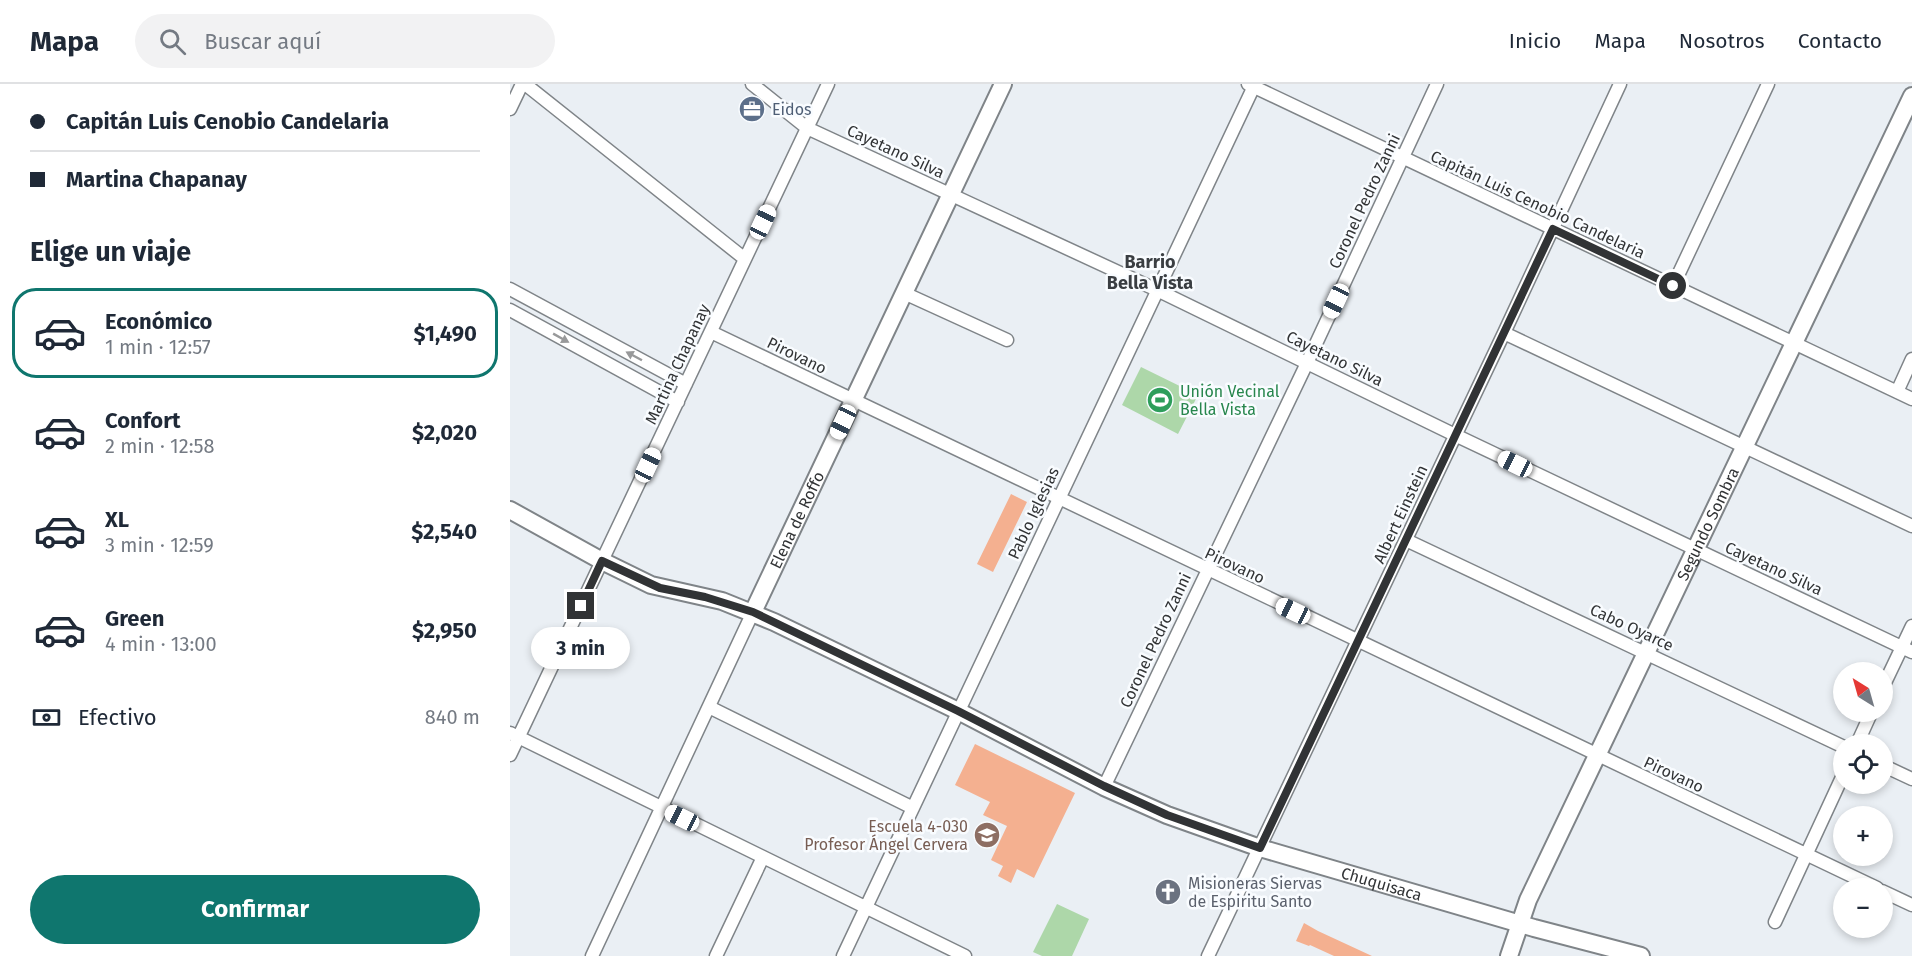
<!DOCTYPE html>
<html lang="es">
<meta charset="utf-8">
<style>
:root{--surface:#fff;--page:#f2f2f3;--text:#1f2937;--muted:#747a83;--line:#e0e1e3;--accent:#0f766e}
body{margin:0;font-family:"Fira Sans",sans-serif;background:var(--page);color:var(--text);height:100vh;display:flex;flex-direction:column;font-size:22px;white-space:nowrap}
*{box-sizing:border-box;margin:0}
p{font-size:20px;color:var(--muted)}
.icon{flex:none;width:33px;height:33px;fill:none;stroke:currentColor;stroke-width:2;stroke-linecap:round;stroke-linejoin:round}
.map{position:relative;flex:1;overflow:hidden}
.side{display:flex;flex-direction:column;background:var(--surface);width:510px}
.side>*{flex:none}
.hud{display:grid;align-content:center;height:132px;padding:0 30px;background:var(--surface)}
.needle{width:39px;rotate:323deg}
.fabs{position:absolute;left:1323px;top:578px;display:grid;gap:12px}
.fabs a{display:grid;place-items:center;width:60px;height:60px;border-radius:50%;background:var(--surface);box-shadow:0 3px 9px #0003;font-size:30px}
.end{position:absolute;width:27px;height:27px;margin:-14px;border:8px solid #313335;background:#fff;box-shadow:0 0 0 3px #fff}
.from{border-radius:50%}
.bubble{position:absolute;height:42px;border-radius:21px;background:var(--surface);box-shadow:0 3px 9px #0003;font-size:20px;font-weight:700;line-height:42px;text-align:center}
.car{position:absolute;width:18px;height:36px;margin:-18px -9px;border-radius:8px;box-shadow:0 0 4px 2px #0007;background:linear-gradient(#fff 24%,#345 0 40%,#fff 0 76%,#345 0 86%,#fff 0)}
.hud b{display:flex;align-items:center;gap:21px;height:57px;font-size:22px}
.hud b+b{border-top:2px solid var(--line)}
.hud i{width:15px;height:15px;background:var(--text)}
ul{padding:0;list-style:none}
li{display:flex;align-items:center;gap:18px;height:90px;margin:0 12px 9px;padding:0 18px;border:3px solid transparent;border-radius:24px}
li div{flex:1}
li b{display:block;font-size:22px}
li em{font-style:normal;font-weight:700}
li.selected{border-color:var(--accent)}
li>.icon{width:54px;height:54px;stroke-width:1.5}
h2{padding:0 30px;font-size:27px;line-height:72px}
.pay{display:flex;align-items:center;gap:15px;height:66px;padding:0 30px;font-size:22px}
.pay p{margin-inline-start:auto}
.button{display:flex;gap:12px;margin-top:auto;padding:12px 30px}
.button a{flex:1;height:69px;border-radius:36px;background:var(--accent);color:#fff;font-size:24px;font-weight:700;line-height:69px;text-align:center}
header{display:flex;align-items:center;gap:36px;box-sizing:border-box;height:84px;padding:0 30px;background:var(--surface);border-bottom:2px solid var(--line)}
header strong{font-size:28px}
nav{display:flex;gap:33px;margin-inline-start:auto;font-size:21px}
.search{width:420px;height:54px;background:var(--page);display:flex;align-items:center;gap:15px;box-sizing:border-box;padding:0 21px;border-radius:33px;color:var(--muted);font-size:22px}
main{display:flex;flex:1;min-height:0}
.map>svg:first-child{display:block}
.green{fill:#add7a9}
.building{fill:#f4b090}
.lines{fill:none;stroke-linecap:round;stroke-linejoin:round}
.street-casing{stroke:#7f8488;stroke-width:15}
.secondary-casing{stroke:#7f8488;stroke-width:20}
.street{stroke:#fff;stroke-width:12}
.secondary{stroke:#fff;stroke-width:16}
.oneway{fill:#98999a}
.route{stroke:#313335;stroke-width:8}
.labels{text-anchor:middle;stroke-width:5;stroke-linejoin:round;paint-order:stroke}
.service-label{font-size:16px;fill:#4e5e75;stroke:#f9fcff;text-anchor:start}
.street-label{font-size:16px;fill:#313335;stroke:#f9fcff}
.leisure-label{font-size:16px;fill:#27864d;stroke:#f9fcff;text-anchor:start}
.education-label{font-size:16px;fill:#785e54;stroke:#f9fcff;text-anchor:end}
.worship-label{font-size:16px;fill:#5b616d;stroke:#f9fcff;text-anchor:start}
.neighbourhood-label{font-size:18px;font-weight:bold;fill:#3a3e42;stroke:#f9fcff}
</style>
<header>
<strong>Mapa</strong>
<div class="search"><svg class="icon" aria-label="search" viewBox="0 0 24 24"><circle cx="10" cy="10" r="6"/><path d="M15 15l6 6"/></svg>Buscar aquí</div>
<nav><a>Inicio</a><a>Mapa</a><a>Nosotros</a><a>Contacto</a></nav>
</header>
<main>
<section class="side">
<div class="hud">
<b><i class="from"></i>Capitán Luis Cenobio Candelaria</b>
<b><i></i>Martina Chapanay</b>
</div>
<h2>Elige un viaje</h2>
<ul>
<li class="selected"><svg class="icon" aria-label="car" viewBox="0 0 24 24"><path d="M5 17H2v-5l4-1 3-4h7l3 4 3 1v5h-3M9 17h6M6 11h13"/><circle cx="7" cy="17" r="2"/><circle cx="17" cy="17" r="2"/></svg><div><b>Económico</b><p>1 min · 12:57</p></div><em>$1,490</em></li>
<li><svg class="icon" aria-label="car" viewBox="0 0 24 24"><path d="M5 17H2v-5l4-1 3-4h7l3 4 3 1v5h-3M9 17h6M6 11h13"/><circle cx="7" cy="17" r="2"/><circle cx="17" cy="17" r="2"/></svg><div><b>Confort</b><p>2 min · 12:58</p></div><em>$2,020</em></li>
<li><svg class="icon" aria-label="car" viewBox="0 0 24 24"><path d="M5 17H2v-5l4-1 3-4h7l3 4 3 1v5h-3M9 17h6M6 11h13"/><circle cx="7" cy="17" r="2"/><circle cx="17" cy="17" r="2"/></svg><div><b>XL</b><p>3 min · 12:59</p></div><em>$2,540</em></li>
<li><svg class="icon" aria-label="car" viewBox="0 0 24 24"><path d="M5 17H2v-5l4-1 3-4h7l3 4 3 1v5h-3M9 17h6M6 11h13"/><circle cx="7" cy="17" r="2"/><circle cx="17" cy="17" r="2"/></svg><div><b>Green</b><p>4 min · 13:00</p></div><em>$2,950</em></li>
</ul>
<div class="pay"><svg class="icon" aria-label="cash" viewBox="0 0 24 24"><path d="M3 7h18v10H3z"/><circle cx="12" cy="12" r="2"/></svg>Efectivo<p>840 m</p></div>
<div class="button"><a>Confirmar</a></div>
</section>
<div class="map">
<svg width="1402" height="872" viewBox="0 0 1402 872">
<rect width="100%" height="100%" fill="#eaeff4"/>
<path class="green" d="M 631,283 L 688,311 L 668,350 L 612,321 Z
M 547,820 L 579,835 L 562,872 L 532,872 L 523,868 Z"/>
<path class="building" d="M 501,410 L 517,418 L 483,488 L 467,480 Z
M 465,660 L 565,709 L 524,794 L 507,785 L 501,799 L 488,792 L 493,782 L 481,776 L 497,742 L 473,731 L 480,718 L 445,701 Z
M 794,839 L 808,847 L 862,872 L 824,872 L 800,861 L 799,862 L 786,857 Z"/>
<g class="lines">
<defs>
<path id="street" d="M 15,0 L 235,175
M 242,0 L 297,44 L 647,206 L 945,351 L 1402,568
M 738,0 L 1402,315
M 0,25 L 12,0
M 1163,202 L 1258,0
M 0,205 L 176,300
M 394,209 L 497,256
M 0,226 L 168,318
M 201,248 L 1367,804
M 994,249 L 1402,442
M 1387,308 L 1402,275
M 896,456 L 1334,663
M 1372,605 L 1402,542
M 199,623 L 403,724
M 0,649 L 455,872
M 1347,660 L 1362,627
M 0,671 L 318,0
M 1372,681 L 1402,695
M 594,703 L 797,279 L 927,0
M 1372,807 L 1402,821
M 1265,838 L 1334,689
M 82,872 L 243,528
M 206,872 L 253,773
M 333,872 L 745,0
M 698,872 L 994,249 L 1110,0"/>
<g id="secondary">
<path id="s1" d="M 0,426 L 92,477 L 141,501 L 212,517 L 264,538 L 448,627 L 594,703 L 657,731 L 750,764 L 1024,844 L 1131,872"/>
<path id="s2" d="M 243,528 L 493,0"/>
<path id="s3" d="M 999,872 L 1018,816 L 1402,12"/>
</g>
</defs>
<use href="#street" class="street-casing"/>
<use href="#secondary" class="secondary-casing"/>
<use href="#street" class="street"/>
<use href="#secondary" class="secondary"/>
</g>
<defs><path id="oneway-solid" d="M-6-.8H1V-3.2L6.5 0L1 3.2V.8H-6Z" transform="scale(1.5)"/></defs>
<g class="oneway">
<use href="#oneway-solid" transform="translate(51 254) rotate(29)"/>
<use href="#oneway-solid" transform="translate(124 272) rotate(-152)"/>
</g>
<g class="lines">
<path class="route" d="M 71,522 L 92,477 L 150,504 L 195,513 L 243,528 L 448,627 L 594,702 L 657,731 L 750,764 L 1043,145 L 1163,202"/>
</g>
<defs>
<symbol id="office-disc" viewBox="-11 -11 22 22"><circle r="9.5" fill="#5c6f8a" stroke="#f9fcff"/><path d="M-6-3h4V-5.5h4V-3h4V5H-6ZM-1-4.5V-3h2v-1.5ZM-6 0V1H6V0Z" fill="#fff"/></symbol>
<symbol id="stadium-disc" viewBox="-11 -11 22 22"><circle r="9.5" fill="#2e9e5b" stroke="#f9fcff"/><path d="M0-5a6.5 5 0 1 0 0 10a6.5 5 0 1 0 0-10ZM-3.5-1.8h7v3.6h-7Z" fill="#fff"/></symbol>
<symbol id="school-disc" viewBox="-11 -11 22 22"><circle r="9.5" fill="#8d6e63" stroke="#f9fcff"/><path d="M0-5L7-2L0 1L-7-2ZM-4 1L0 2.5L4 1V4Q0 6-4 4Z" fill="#fff"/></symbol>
<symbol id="church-disc" viewBox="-11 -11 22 22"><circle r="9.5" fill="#6b7280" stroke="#f9fcff"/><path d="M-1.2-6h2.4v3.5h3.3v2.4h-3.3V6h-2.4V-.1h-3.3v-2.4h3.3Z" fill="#fff"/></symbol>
</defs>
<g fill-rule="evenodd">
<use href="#office-disc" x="227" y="10" width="30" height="30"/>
<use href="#stadium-disc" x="635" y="301" width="30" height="30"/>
<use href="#school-disc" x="462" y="736" width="30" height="30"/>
<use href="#church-disc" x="643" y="793" width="30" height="30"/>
</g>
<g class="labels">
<g class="service-label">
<text x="262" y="31">Eidos</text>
</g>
<g class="street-label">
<text transform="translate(386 67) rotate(25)" y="6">Cayetano Silva</text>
<text transform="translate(854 117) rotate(-65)" y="6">Coronel Pedro Zanni</text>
<text transform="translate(1028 120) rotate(25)" y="6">Capitán Luis Cenobio Candelaria</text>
<text transform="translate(287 271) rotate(26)" y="6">Pirovano</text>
<text transform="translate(825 274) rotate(26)" y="6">Cayetano Silva</text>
<text transform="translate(167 280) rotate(-65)" y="6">Martina Chapanay</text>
<text transform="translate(523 429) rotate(-65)" y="6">Pablo Iglesias</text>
<text transform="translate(890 430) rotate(-65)" y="6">Albert Einstein</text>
<text dy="6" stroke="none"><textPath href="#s2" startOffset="102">Elena de Roffo</textPath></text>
<text dy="6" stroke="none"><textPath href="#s3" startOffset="476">Segundo Sombra</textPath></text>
<text transform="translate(725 481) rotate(25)" y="6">Pirovano</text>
<text transform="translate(1264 484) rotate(25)" y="6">Cayetano Silva</text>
<text transform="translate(1122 543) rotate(25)" y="6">Cabo Oyarce</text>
<text transform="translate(645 556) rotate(-65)" y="6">Coronel Pedro Zanni</text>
<text transform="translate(1164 690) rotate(25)" y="6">Pirovano</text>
<text dy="6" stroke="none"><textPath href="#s1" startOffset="952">Chuquisaca</textPath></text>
</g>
<g class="leisure-label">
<text x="670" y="313">Unión Vecinal<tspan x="670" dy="18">Bella Vista</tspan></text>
</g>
<g class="education-label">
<text x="458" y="748">Escuela 4-030<tspan x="458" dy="18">Profesor Ángel Cervera</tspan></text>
</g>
<g class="worship-label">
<text x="678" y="805">Misioneras Siervas<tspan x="678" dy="18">de Espiritu Santo</tspan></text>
</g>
<g class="neighbourhood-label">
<text x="640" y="184">Barrio<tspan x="640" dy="21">Bella Vista</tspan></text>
</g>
</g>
</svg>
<div class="fabs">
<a><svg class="needle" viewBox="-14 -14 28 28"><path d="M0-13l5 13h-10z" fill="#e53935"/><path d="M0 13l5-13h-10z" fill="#747a83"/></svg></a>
<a><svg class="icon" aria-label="locate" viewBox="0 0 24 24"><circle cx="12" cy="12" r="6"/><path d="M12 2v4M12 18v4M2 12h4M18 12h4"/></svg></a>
<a>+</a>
<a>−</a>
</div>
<i class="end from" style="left:1163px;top:202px"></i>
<i class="end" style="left:71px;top:522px"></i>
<div class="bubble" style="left:21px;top:543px;width:99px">3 min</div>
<i class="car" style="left:253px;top:138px;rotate:25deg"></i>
<i class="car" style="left:826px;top:217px;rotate:205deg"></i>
<i class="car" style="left:333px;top:338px;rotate:205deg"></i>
<i class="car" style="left:1005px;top:380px;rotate:296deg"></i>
<i class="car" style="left:138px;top:381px;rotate:25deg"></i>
<i class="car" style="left:783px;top:527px;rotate:295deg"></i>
<i class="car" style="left:172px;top:734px;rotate:296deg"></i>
</div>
</main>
